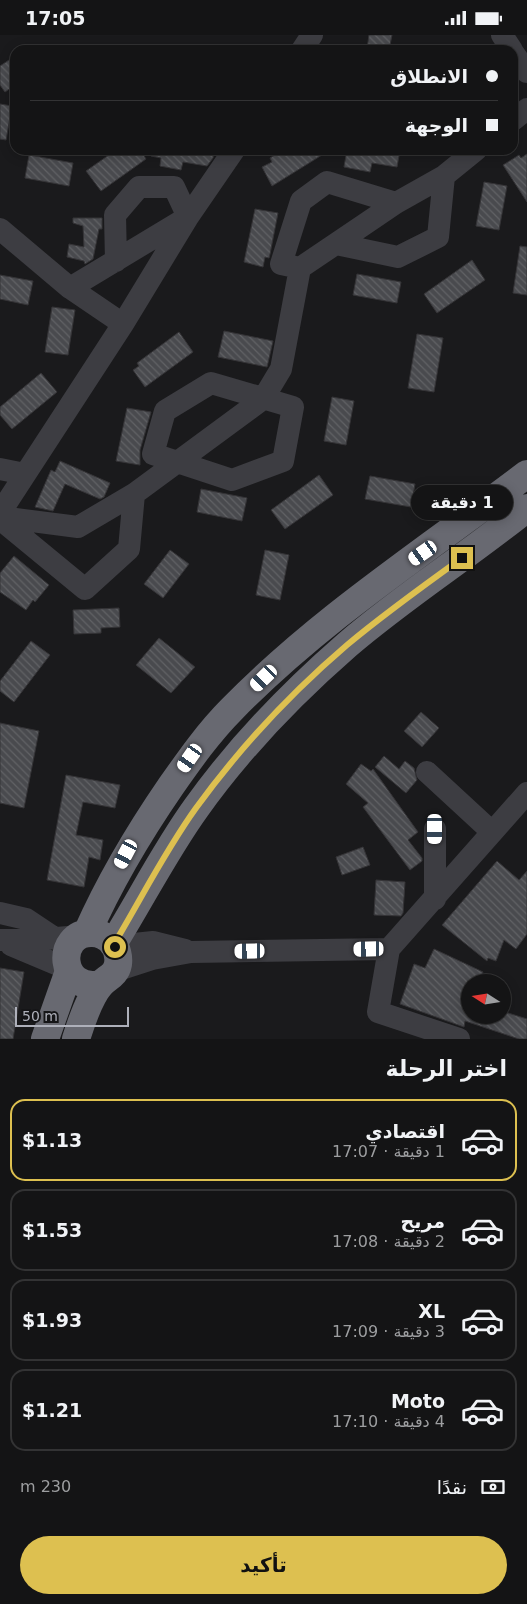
<!DOCTYPE html>
<html lang="ar">
<meta charset="utf-8">
<style>
:root{--surface:#141415;--page:#1d1d1e;--text:#f1f3f6;--muted:#9d9ea0;--line:#333334;--accent:#ddc050}
body{margin:0;font-family:"DejaVu Sans","Noto Naskh Arabic",sans-serif;background:var(--page);color:var(--text);direction:rtl;height:100vh;display:flex;flex-direction:column;font-size:19px;white-space:nowrap}
*{box-sizing:border-box;margin:0}
p{font-size:16px;color:var(--muted)}
.icon{flex:none;width:28px;height:28px;fill:none;stroke:currentColor;stroke-width:2;stroke-linecap:round;stroke-linejoin:round}
.map{position:relative;height:1004px;overflow:hidden;direction:ltr}
.sheet{display:flex;flex-direction:column;background:var(--surface);flex:1}
.sheet>*{flex:none}
.hud{position:absolute;left:10px;top:10px;width:508px;height:110px;border-radius:15px;box-shadow:0 2px 12px #0003,0 0 0 1px var(--line);direction:rtl;display:grid;align-content:center;height:110px;padding:0 20px;background:var(--surface)}
.needle{width:32px;rotate:282deg}
.tools{position:absolute;left:461px;top:939px;display:grid;gap:10px}
.tools a{display:grid;place-items:center;width:50px;height:50px;border-radius:50%;background:var(--surface);box-shadow:0 2px 12px #0003,0 0 0 1px var(--line);font-size:25px}
.scale{position:absolute;left:15px;bottom:12px;width:114px;box-sizing:border-box;padding-left:5px;border:2px solid #aeb0ba;border-top:0;font-size:14px;line-height:18px;white-space:nowrap;color:#aeb0ba;-webkit-text-stroke:4px #151517;paint-order:stroke}
.end{position:absolute;width:22px;height:22px;margin:-11px;border:6px solid #ddc050;background:#111;box-shadow:0 0 0 2px #111}
.from{border-radius:50%}
.bubble{position:absolute;height:35px;border-radius:18px;background:var(--surface);box-shadow:0 2px 12px #0003,0 0 0 1px var(--line);font-size:16px;font-weight:600;line-height:35px;text-align:center;direction:rtl}
.car{position:absolute;width:15px;height:30px;margin:-15px -8px;border-radius:6px;box-shadow:0 0 4px 1px #0007;background:linear-gradient(#fff 24%,#345 0 40%,#fff 0 76%,#345 0 86%,#fff 0)}
.hud b{display:flex;align-items:center;gap:18px;height:48px;font-size:19px}
.hud b+b{border-top:1px solid var(--line)}
.hud i{width:12px;height:12px;background:var(--text)}
ul{padding:0;list-style:none}
li{display:flex;align-items:center;gap:15px;height:82px;margin:0 10px 8px;padding:0 10px;border:2px solid var(--line);border-radius:15px}
li div{flex:1}
li b{display:block;font-size:19px}
li em{font-style:normal;font-weight:600}
li.current{border-color:var(--accent)}
li>.icon{width:45px;height:45px;stroke-width:1.5}
h2{padding:0 20px;font-size:22px;line-height:60px}
.pay{display:flex;align-items:center;gap:12px;height:55px;padding:0 20px;font-size:19px}
.pay p{margin-inline-start:auto}
.action{display:flex;gap:10px;margin-top:auto;padding:10px 20px}
.action a{flex:1;height:58px;border-radius:30px;background:var(--accent);color:#111;font-size:20px;font-weight:600;line-height:58px;text-align:center}
.status{display:flex;justify-content:space-between;align-items:center;height:35px;padding:0 25px;background:var(--surface);direction:ltr}
.status svg{height:14px;fill:currentColor}
.map>svg:first-child{display:block}
.building{fill:url(#building-back-hatch);stroke:#353437}
.lines{fill:none;stroke-linecap:round;stroke-linejoin:round}
.minor{stroke:#3d3d42;stroke-width:22}
.highway{stroke:#686971;stroke-width:28}
.route{stroke:#ddc050;stroke-width:6}
</style>
<div class="status"><b>17:05</b><svg viewBox="0 0 49 12"><path d="M0 12V9h3v3zM5 12V6h3v6zM10 12V3h3v9zM15 12V0h3v12zM26 1h20v11H26zM47 4h2v5h-2z"/></svg></div>
<div class="map">
<svg width="527" height="1004" viewBox="0 0 527 1004">
<defs>
<pattern id="building-back-hatch" width="6" height="6" patternUnits="userSpaceOnUse" patternTransform="scale(1.25)"><rect width="6" height="6" fill="#494a4e"/><path d="M-1 5l2 2M0 0l6 6M5-1l2 2" fill="none" stroke="#616265"/></pattern>
</defs>
<rect width="100%" height="100%" fill="#1a1a1c"/>
<path class="building" d="M 369,0 L 392,0 L 389,15 L 367,14 Z
M 15,21 L 15,50 L 5,57 L 0,50 L 0,31 Z
M 0,69 L 12,71 L 6,105 L 0,104 Z
M 116,115 L 140,115 L 146,124 L 101,156 L 86,136 Z
M 151,115 L 214,115 L 213,123 L 207,131 L 183,127 L 181,135 L 160,131 L 161,123 L 151,121 Z
M 283,115 L 330,115 L 272,151 L 262,132 L 272,127 L 270,123 Z
M 347,115 L 400,115 L 397,132 L 372,128 L 370,137 L 344,132 Z
M 527,119 L 527,167 L 503,130 L 519,120 L 521,123 Z
M 29,120 L 73,128 L 69,151 L 25,143 Z
M 484,147 L 507,151 L 499,195 L 476,191 Z
M 255,174 L 278,178 L 270,219 L 269,223 L 265,222 L 263,232 L 244,227 Z
M 73,183 L 102,183 L 102,194 L 99,194 L 93,224 L 85,229 L 84,226 L 67,222 L 69,209 L 84,212 L 83,191 L 73,188 Z
M 520,211 L 527,212 L 527,260 L 513,258 Z
M 472,225 L 485,245 L 437,278 L 424,259 Z
M 357,239 L 401,247 L 397,268 L 353,260 Z
M 0,240 L 33,246 L 28,270 L 0,264 Z
M 52,272 L 75,275 L 68,320 L 45,317 Z
M 224,296 L 273,306 L 267,332 L 218,322 Z
M 179,297 L 193,317 L 145,352 L 133,335 L 139,331 L 137,328 Z
M 417,299 L 443,303 L 434,357 L 408,353 Z
M 41,338 L 57,357 L 12,394 L 0,380 L 0,372 Z
M 332,362 L 354,366 L 346,410 L 324,406 Z
M 127,373 L 151,377 L 140,415 L 140,430 L 116,426 Z
M 60,426 L 110,448 L 104,462 L 100,464 L 65,449 L 53,476 L 35,472 L 51,435 L 55,437 Z
M 319,440 L 333,460 L 285,494 L 271,475 Z
M 370,441 L 415,449 L 411,472 L 365,464 Z
M 201,454 L 247,463 L 242,486 L 197,477 Z
M 170,515 L 189,529 L 163,563 L 144,549 Z
M 265,515 L 289,520 L 280,565 L 256,560 Z
M 14,521 L 49,550 L 35,567 L 33,565 L 26,575 L 0,557 L 0,538 Z
M 119,573 L 120,592 L 101,593 L 101,598 L 74,599 L 73,575 Z
M 159,603 L 195,632 L 171,658 L 136,630 Z
M 31,606 L 50,620 L 14,667 L 0,656 L 0,646 Z
M 421,677 L 439,693 L 422,712 L 404,696 Z
M 0,688 L 39,696 L 24,773 L 0,768 Z
M 384,721 L 399,734 L 405,726 L 414,733 L 417,745 L 406,758 L 375,732 Z
M 361,729 L 371,736 L 373,734 L 418,797 L 408,805 L 422,823 L 422,826 L 410,835 L 363,772 L 368,768 L 346,749 Z
M 66,740 L 120,750 L 115,773 L 83,767 L 76,800 L 103,805 L 100,825 L 89,822 L 84,852 L 47,845 Z
M 363,812 L 370,830 L 342,840 L 336,822 Z
M 497,826 L 519,845 L 527,836 L 527,899 L 516,914 L 504,905 L 496,926 L 488,923 L 487,926 L 442,890 Z
M 376,845 L 405,847 L 403,878 L 401,881 L 374,880 Z
M 434,914 L 483,937 L 479,948 L 470,948 L 470,980 L 502,980 L 502,976 L 527,984 L 527,1004 L 519,1004 L 465,986 L 464,992 L 400,969 L 414,929 L 425,933 Z
M 0,933 L 24,937 L 13,1004 L 0,1004 Z"/>
<g class="lines">
<path class="minor" d="M 502,0 L 512,15
M 302,15 L 312,0
M 512,16 L 527,37
M 512,86 L 527,74
M 0,194 L 70,253 L 123,289
M 336,209 L 398,222 L 438,202 L 444,141
M 300,233 L 281,229 L 301,166 L 327,147 L 396,168
M 70,253 L 188,182 L 174,152 L 139,152 L 115,180 L 116,226
M 211,348 L 293,372 L 283,426 L 232,445 L 153,419 L 165,376 Z
M 0,434 L 25,439
M 0,478 L 123,289 L 188,182 L 234,115
M 0,482 L 78,492 L 134,459 L 263,364 L 281,334 L 300,233 L 396,168 L 444,141 L 476,115
M 0,484 L 85,554 L 129,514 L 134,459
M 427,737 L 492,797
M 435,794 L 435,864
M 0,878 L 26,884 L 56,904
M 0,905 L 33,905 L 80,901
M 11,910 L 68,934
M 115,911 L 153,907 L 185,915
M 389,914 L 378,977 L 459,1004
M 115,936 L 152,924 L 191,917 L 389,914 L 527,758"/>
<path class="highway" d="M 87,898 C 111,844 138,799 171,751 C 190,724 209,697 232,674 C 320,584 427,515 527,439
M 113,909 C 141,864 165,816 196,773 C 238,714 292,658 347,610 C 404,561 469,520 527,473
M 45,1004 L 69,936
M 76,1004 C 81,988 90,961 101,949 C 108,942 116,940 118,929 C 119,922 117,913 112,907 C 106,901 100,898 92,898 C 55,897 58,958 101,949"/>
</g>
<g class="lines">
<path class="route" d="M 115,912 L 114,909 C 141,864 165,816 196,773 C 239,714 292,657 347,610 C 384,579 423,551 462,523"/>
</g>
</svg>
<div class="tools">
<a><svg class="needle" viewBox="-14 -14 28 28"><path d="M0-13l5 13h-10z" fill="#e53935"/><path d="M0 13l5-13h-10z" fill="#9d9ea0"/></svg></a>
</div>
<div class="scale">50 m</div>
<i class="end from" style="left:115px;top:912px"></i>
<i class="end" style="left:462px;top:523px"></i>
<div class="bubble" style="left:411px;top:450px;width:102px">1 دقيقة</div>
<i class="car" style="left:423px;top:518px;rotate:235deg"></i>
<i class="car" style="left:264px;top:643px;rotate:226deg"></i>
<i class="car" style="left:190px;top:723px;rotate:215deg"></i>
<i class="car" style="left:435px;top:794px;rotate:180deg"></i>
<i class="car" style="left:126px;top:819px;rotate:208deg"></i>
<i class="car" style="left:369px;top:914px;rotate:269deg"></i>
<i class="car" style="left:250px;top:916px;rotate:269deg"></i>
<div class="hud">
<b><i class="from"></i>الانطلاق</b>
<b><i></i>الوجهة</b>
</div>
</div>
<section class="sheet">
<h2>اختر الرحلة</h2>
<ul>
<li class="current"><svg class="icon" aria-label="car" viewBox="0 0 24 24"><path d="M5 17H2v-5l4-1 3-4h7l3 4 3 1v5h-3M9 17h6M6 11h13"/><circle cx="7" cy="17" r="2"/><circle cx="17" cy="17" r="2"/></svg><div><b>اقتصادي</b><p>1 دقيقة · 17:07</p></div><em>$1.13</em></li>
<li><svg class="icon" aria-label="car" viewBox="0 0 24 24"><path d="M5 17H2v-5l4-1 3-4h7l3 4 3 1v5h-3M9 17h6M6 11h13"/><circle cx="7" cy="17" r="2"/><circle cx="17" cy="17" r="2"/></svg><div><b>مريح</b><p>2 دقيقة · 17:08</p></div><em>$1.53</em></li>
<li><svg class="icon" aria-label="car" viewBox="0 0 24 24"><path d="M5 17H2v-5l4-1 3-4h7l3 4 3 1v5h-3M9 17h6M6 11h13"/><circle cx="7" cy="17" r="2"/><circle cx="17" cy="17" r="2"/></svg><div><b>XL</b><p>3 دقيقة · 17:09</p></div><em>$1.93</em></li>
<li><svg class="icon" aria-label="car" viewBox="0 0 24 24"><path d="M5 17H2v-5l4-1 3-4h7l3 4 3 1v5h-3M9 17h6M6 11h13"/><circle cx="7" cy="17" r="2"/><circle cx="17" cy="17" r="2"/></svg><div><b>Moto</b><p>4 دقيقة · 17:10</p></div><em>$1.21</em></li>
</ul>
<div class="pay"><svg class="icon" aria-label="cash" viewBox="0 0 24 24"><path d="M3 7h18v10H3z"/><circle cx="12" cy="12" r="2"/></svg>نقدًا<p>230 m</p></div>
<div class="action"><a>تأكيد</a></div>
</section>
